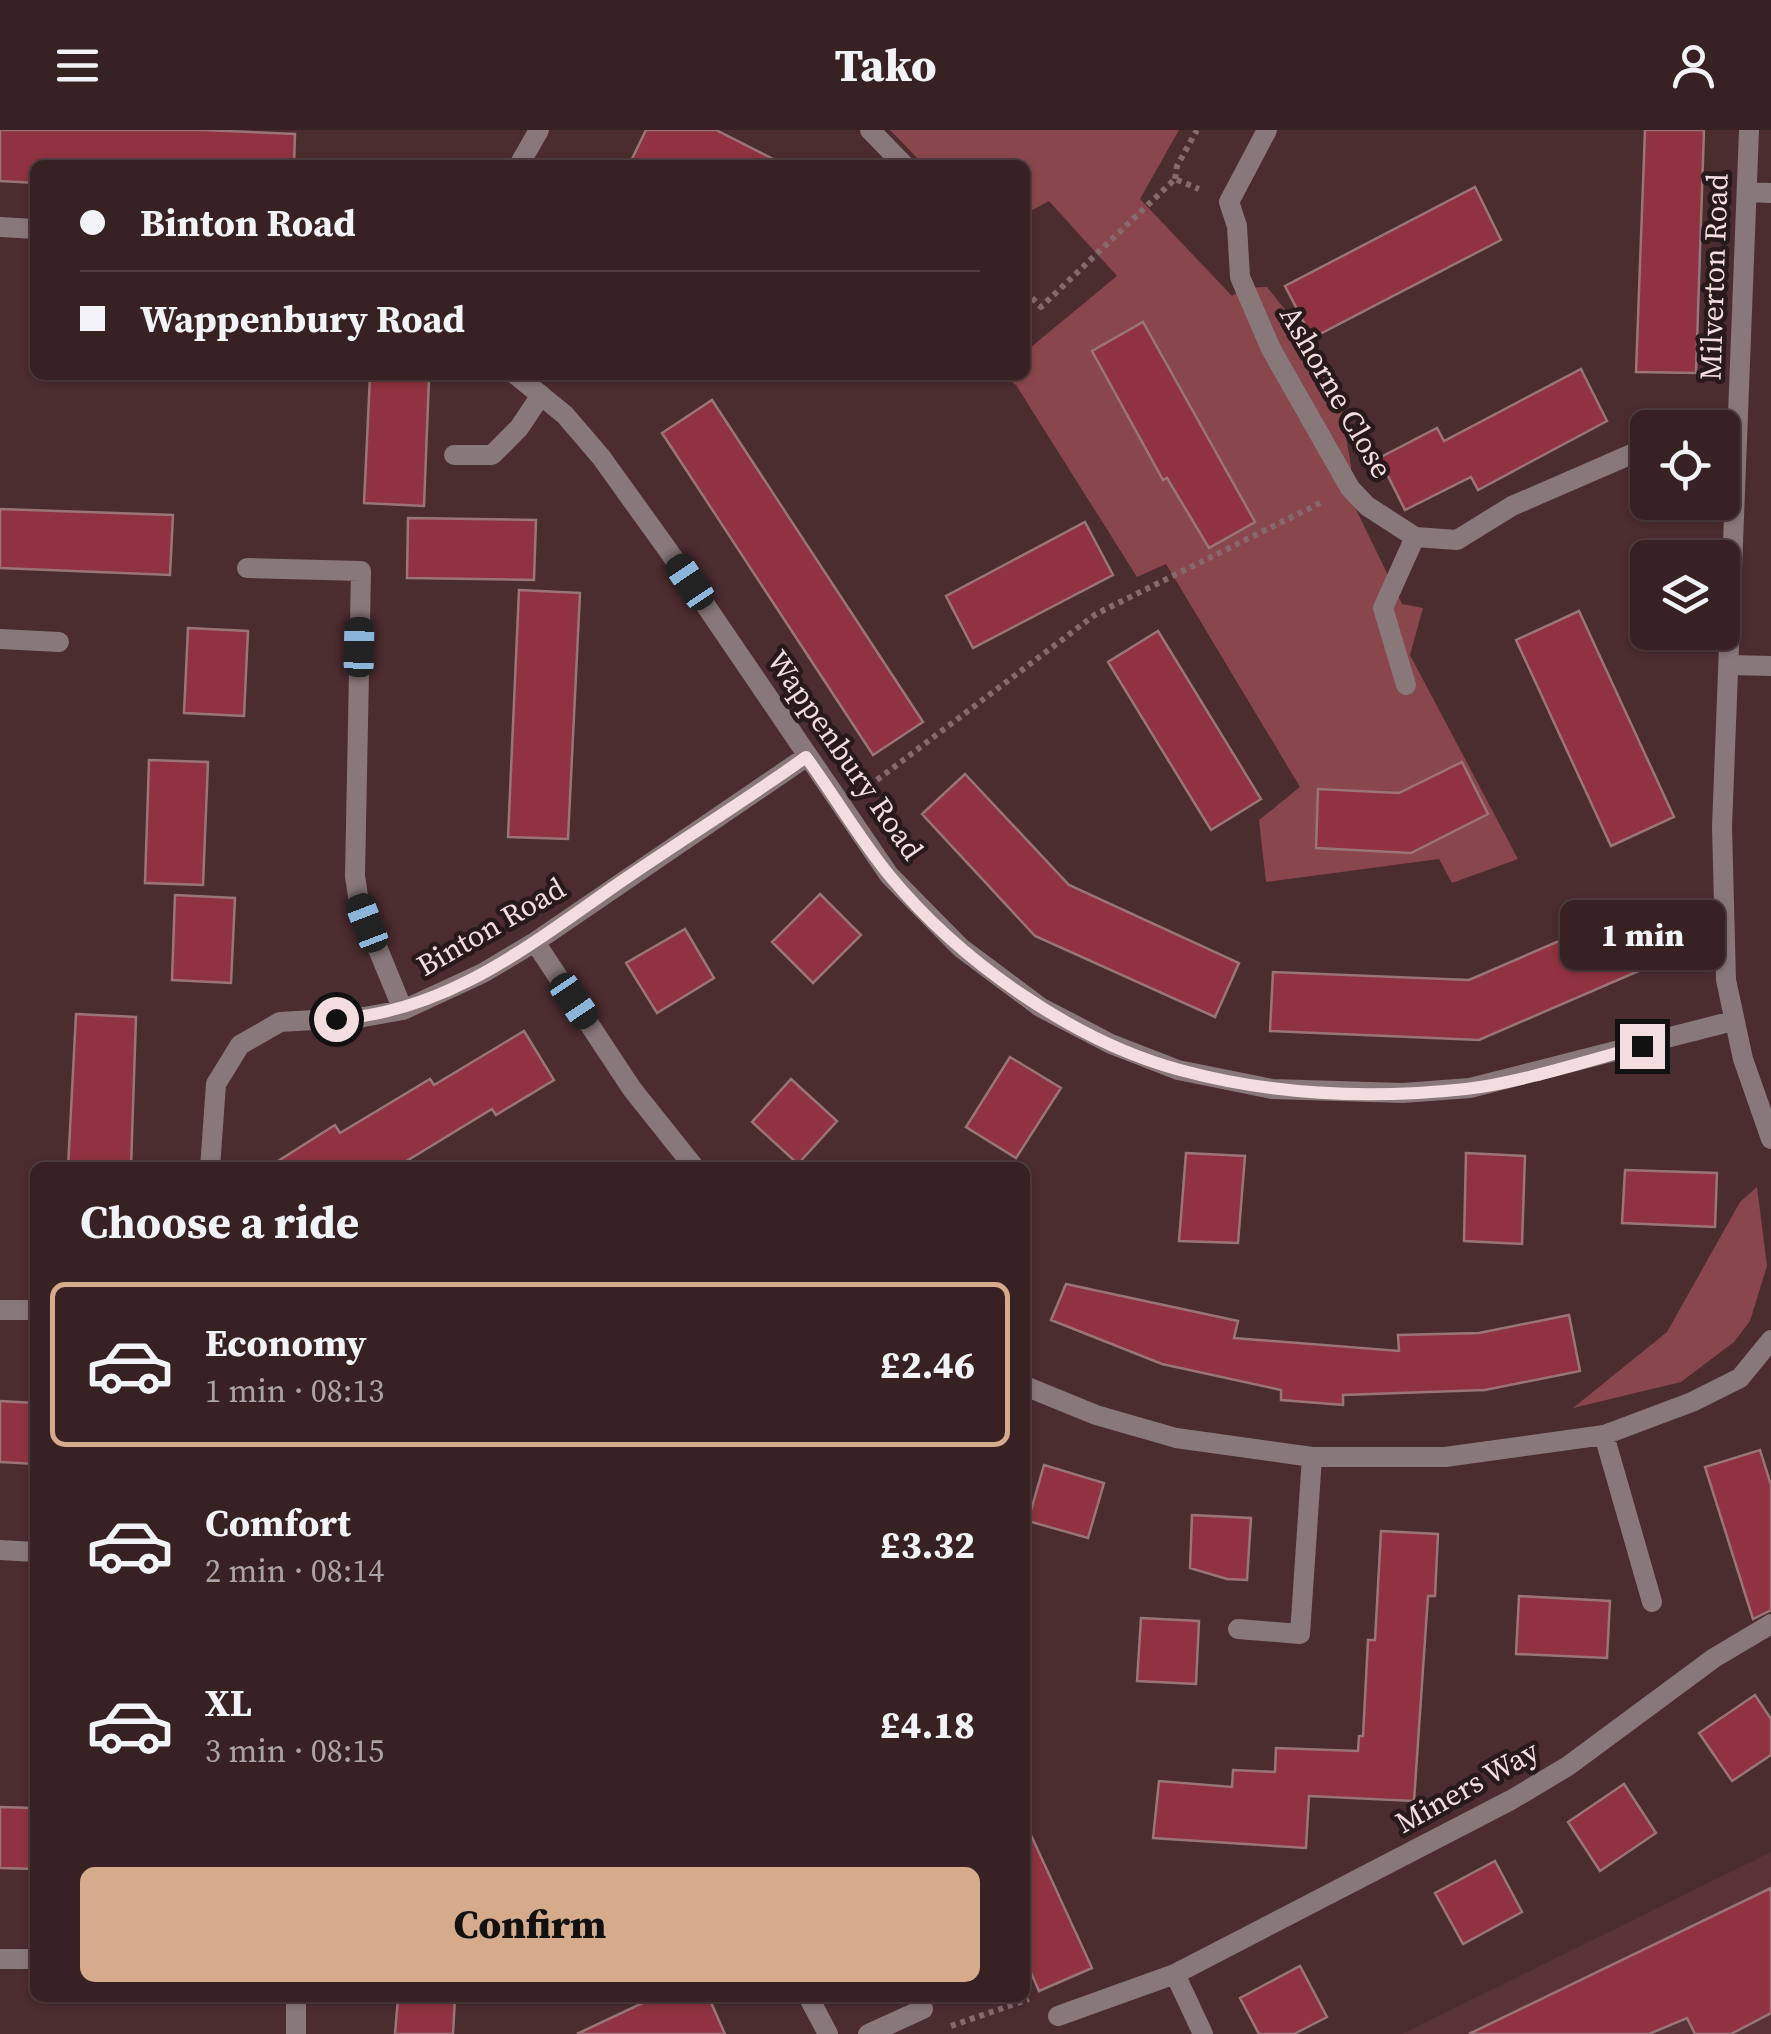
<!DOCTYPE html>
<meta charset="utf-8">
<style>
:root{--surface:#382123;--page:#432e30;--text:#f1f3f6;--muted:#aba3a6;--line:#523e41;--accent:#d6ab8b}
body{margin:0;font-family:"Source Serif 4",serif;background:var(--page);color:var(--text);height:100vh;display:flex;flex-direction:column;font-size:38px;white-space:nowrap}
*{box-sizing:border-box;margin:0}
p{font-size:32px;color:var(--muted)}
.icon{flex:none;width:55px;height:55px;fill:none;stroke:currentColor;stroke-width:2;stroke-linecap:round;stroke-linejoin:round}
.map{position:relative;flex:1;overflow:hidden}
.sheet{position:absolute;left:30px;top:1032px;width:1000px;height:840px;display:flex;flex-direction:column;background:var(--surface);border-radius:15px;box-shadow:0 2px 8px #0004,0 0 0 2px var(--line)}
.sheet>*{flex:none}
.hud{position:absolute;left:30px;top:30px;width:1000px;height:220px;border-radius:15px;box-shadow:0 2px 8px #0004,0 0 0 2px var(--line);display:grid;align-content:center;height:220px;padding:0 50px;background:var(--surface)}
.fabs{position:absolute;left:1630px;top:280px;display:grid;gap:20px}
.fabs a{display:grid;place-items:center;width:110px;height:110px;border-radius:15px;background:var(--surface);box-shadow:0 2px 8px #0004,0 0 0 2px var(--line);font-size:50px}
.end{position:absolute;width:45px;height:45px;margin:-22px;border:12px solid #f3ddde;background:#111;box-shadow:0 0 0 5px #111}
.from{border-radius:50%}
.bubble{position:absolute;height:70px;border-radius:15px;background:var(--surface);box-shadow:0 2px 8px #0004,0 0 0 2px var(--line);font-size:32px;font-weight:800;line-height:70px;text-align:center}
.car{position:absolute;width:30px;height:60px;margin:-30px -15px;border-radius:12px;box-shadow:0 0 8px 2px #0007;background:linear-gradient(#222 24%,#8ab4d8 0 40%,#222 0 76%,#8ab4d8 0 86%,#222 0)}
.hud b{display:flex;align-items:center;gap:35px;height:95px;font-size:38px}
.hud b+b{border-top:2px solid var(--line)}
.hud i{width:25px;height:25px;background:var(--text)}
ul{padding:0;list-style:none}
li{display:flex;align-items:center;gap:30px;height:165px;margin:0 20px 15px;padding:0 30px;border:5px solid transparent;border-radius:15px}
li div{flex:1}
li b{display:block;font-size:38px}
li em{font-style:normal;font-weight:800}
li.on{border-color:var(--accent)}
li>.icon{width:90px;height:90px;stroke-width:1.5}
h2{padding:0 50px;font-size:45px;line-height:120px}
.button{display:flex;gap:20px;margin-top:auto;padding:20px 50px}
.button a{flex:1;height:115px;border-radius:15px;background:var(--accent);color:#111;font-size:40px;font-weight:800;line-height:115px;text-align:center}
header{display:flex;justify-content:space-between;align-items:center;height:130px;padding:0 50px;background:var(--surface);font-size:45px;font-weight:800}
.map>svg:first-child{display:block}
.built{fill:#5a3337}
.green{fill:#8a464d}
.building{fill:#903241;stroke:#9a7577;stroke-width:2.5}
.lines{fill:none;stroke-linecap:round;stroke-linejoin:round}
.path{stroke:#85696c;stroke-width:6;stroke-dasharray:5 5;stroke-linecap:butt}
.service{stroke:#897879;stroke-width:20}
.minor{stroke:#897879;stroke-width:20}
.route{stroke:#f3ddde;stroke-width:12}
.labels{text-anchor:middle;stroke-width:9;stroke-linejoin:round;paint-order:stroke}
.street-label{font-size:30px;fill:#f3ddde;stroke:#28191a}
</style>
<header><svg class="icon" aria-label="menu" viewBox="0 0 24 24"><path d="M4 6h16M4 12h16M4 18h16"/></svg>Tako<svg class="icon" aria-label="person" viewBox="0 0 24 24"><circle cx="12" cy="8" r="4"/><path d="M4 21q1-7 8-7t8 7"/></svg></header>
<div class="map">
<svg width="1771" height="1904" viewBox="0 0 1771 1904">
<rect width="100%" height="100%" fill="#4b2c2f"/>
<path class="built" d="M 1771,1722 L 1771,1904 L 1402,1904 Z"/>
<path class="green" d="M 890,0 L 1179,0 L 1140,69 L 1232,166 L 1243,158 L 1267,157 L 1319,223 L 1340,271 L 1351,336 L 1350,367 L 1402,474 L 1423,478 L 1410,525 L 1518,729 L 1452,753 L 1439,729 L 1266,752 L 1259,690 L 1300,657 L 1166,434 L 1137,447 L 1016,255 L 1002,245 L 1025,245 L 1025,222 L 1117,146 L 1049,71 L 1025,84 L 1025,35 L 924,35 Z
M 1757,1057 L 1767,1136 L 1750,1191 L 1734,1212 L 1681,1252 L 1573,1278 L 1667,1202 L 1740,1072 Z"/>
<path class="building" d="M 0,0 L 205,0 L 295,4 L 294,35 L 35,35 L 35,53 L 0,51 Z
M 646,0 L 716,0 L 785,35 L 629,35 Z
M 1645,0 L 1704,0 L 1696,243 L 1636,242 Z
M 1475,57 L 1501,110 L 1312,208 L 1285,156 Z
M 1143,192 L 1255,392 L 1209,418 L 1167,348 L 1163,350 L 1092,221 Z
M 1581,239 L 1607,291 L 1478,360 L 1471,347 L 1405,380 L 1379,328 L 1437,298 L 1444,311 Z
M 370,246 L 429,249 L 424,376 L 364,373 Z
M 712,270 L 923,592 L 873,625 L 662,303 Z
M 0,379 L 173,385 L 170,445 L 0,438 Z
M 408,388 L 536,390 L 534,450 L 407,448 Z
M 1085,392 L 1113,445 L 973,518 L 946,466 Z
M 519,460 L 580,463 L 568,709 L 508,707 Z
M 1579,481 L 1674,687 L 1611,716 L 1516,510 Z
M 188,498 L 248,501 L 244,586 L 184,583 Z
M 1158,501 L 1261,669 L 1211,700 L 1108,532 Z
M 149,630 L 208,632 L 203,755 L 145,753 Z
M 1462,632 L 1488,684 L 1411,723 L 1316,718 L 1318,659 L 1399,663 Z
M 965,644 L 1069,755 L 1239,833 L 1215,887 L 1035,806 L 922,684 Z
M 820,764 L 861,805 L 813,853 L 772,812 Z
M 175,765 L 235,768 L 231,853 L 172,850 Z
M 1640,776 L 1664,830 L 1479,910 L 1270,901 L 1273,842 L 1469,850 Z
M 685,799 L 714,848 L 657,883 L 626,833 Z
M 76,884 L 136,887 L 131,1038 L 68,1038 Z
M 524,901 L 554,950 L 496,985 L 492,979 L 395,1038 L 267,1038 L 335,995 L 340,1003 L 430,949 L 434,955 Z
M 1010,927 L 1061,958 L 1016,1028 L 966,997 Z
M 791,949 L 837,991 L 798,1034 L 752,992 Z
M 1186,1023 L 1245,1026 L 1238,1113 L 1179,1111 Z
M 1466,1023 L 1525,1026 L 1522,1114 L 1464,1111 Z
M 1625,1040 L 1717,1043 L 1715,1097 L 1622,1093 Z
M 1066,1154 L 1238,1191 L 1234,1208 L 1399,1221 L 1398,1205 L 1479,1203 L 1569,1185 L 1580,1241 L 1485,1260 L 1343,1265 L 1343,1275 L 1281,1270 L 1281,1260 L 1162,1234 L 1051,1190 Z
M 0,1271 L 35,1273 L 35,1334 L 0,1332 Z
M 1760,1320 L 1771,1355 L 1771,1480 L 1753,1489 L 1705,1337 Z
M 1044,1335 L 1104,1353 L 1088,1408 L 1028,1391 Z
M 1192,1385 L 1251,1388 L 1247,1450 L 1227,1449 L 1190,1438 Z
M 1381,1401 L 1438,1404 L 1435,1466 L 1428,1466 L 1414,1671 L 1309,1666 L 1306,1718 L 1153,1708 L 1159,1651 L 1232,1657 L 1233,1640 L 1275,1642 L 1276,1618 L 1358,1621 L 1359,1606 L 1363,1606 L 1368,1510 L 1375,1510 Z
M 1519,1466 L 1610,1471 L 1607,1528 L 1516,1524 Z
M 1141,1488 L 1199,1491 L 1196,1554 L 1137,1551 Z
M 1755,1565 L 1771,1589 L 1771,1625 L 1732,1651 L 1699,1603 Z
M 1624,1654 L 1656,1703 L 1600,1741 L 1568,1692 Z
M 0,1677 L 35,1678 L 35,1739 L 0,1738 Z
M 1025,1692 L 1092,1838 L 1039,1861 L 1025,1829 Z
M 1495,1731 L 1522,1782 L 1463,1814 L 1435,1763 Z
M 1771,1758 L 1771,1883 L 1731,1904 L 1695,1904 L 1687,1888 L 1649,1904 L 1469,1904 Z
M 1300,1836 L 1327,1887 L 1294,1904 L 1259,1904 L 1240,1868 Z
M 398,1868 L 455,1868 L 453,1904 L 395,1904 Z
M 653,1868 L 709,1868 L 725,1904 L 577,1904 Z"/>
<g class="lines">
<path class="path" d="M 1175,49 L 1177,36 L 1197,0
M 1025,161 L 1041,177 L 1175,49 L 1199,59
M 869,656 L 1096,484 L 1322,372
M 951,1896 L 1029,1869"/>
<path class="service" d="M 454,325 L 492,325 L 519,298 L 541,265
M 1406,555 L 1383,478 L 1415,407"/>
<path class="minor" d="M 870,0 L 904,35
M 1267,0 L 1229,72 L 1237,96 L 1240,147 L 1271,219 L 1350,358 L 1367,376 L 1415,407 L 1457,410 L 1512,376 L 1648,317
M 1749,0 L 1722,697 L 1726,850 L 1743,929 L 1771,1009
M 519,35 L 539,0
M 1748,62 L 1771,63
M 0,97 L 35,99
M 516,245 L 565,285 L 601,327 L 670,423 L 889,745 L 961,818 L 1040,877 L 1111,914 L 1178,940 L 1272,959 L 1403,963 L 1470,958 L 1733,891
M 247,438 L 361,441 L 355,746 L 359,773 L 403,880
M 0,509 L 59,512
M 1729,535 L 1771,536
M 535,812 L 632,959 L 695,1038
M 210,1038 L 216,954 L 240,915 L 280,892 L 364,887 L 403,880 L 483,843 L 535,812 L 806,627
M 0,1180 L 35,1180
M 1025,1256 L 1096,1285 L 1176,1308 L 1312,1327 L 1445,1327 L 1604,1305 L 1692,1272 L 1740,1248 L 1771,1210
M 1604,1305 L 1652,1472
M 0,1420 L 35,1422
M 1238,1499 L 1300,1504 L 1312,1327
M 0,1829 L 35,1829
M 1175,1844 L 1203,1904
M 296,1868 L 296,1904
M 809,1868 L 828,1904
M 1058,1886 L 1175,1844 L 1511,1670 L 1568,1636 L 1714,1528 L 1771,1494
M 868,1904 L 923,1879"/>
</g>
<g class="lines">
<path class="route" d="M 336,889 C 449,882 532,813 622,751 C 683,709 746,670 806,627 C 834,665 859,708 889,745 C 959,830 1072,911 1180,940 C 1272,965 1372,969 1466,959 C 1519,953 1590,930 1642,916"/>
</g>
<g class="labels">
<g class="street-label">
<text transform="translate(1714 147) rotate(-88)" y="10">Milverton Road</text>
<text transform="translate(1336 262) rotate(60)" y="10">Ashorne Close</text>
<text transform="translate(845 625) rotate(55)" y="10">Wappenbury Road</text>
<text transform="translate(491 797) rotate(-30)" y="10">Binton Road</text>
<text transform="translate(1467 1657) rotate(-29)" y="10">Miners Way</text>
</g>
</g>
</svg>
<div class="fabs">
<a><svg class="icon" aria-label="locate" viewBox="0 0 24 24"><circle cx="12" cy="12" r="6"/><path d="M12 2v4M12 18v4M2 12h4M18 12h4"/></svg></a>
<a><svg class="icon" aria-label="layers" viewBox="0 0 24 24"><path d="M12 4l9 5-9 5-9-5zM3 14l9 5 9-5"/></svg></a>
</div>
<i class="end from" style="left:336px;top:889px"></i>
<i class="end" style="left:1642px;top:916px"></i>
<div class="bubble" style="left:1560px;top:770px;width:165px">1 min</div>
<i class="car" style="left:690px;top:452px;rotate:326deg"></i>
<i class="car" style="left:359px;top:517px;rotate:1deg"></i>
<i class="car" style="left:367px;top:793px;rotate:339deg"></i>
<i class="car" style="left:574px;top:871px;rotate:146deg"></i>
<div class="hud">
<b><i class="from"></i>Binton Road</b>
<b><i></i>Wappenbury Road</b>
</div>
<section class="sheet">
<h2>Choose a ride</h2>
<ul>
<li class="on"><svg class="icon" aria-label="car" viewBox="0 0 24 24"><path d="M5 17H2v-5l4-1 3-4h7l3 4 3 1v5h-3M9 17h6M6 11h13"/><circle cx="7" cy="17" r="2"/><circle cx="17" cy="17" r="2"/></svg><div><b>Economy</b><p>1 min · 08:13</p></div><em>£2.46</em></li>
<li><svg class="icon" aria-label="car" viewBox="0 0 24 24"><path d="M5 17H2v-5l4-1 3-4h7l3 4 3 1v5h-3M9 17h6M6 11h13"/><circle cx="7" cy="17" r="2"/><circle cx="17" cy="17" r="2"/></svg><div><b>Comfort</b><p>2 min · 08:14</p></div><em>£3.32</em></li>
<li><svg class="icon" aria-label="car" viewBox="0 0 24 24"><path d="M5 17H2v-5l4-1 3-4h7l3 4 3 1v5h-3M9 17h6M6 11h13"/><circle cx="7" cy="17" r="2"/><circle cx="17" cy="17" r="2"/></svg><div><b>XL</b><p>3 min · 08:15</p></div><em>£4.18</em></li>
</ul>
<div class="button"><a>Confirm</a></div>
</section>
</div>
